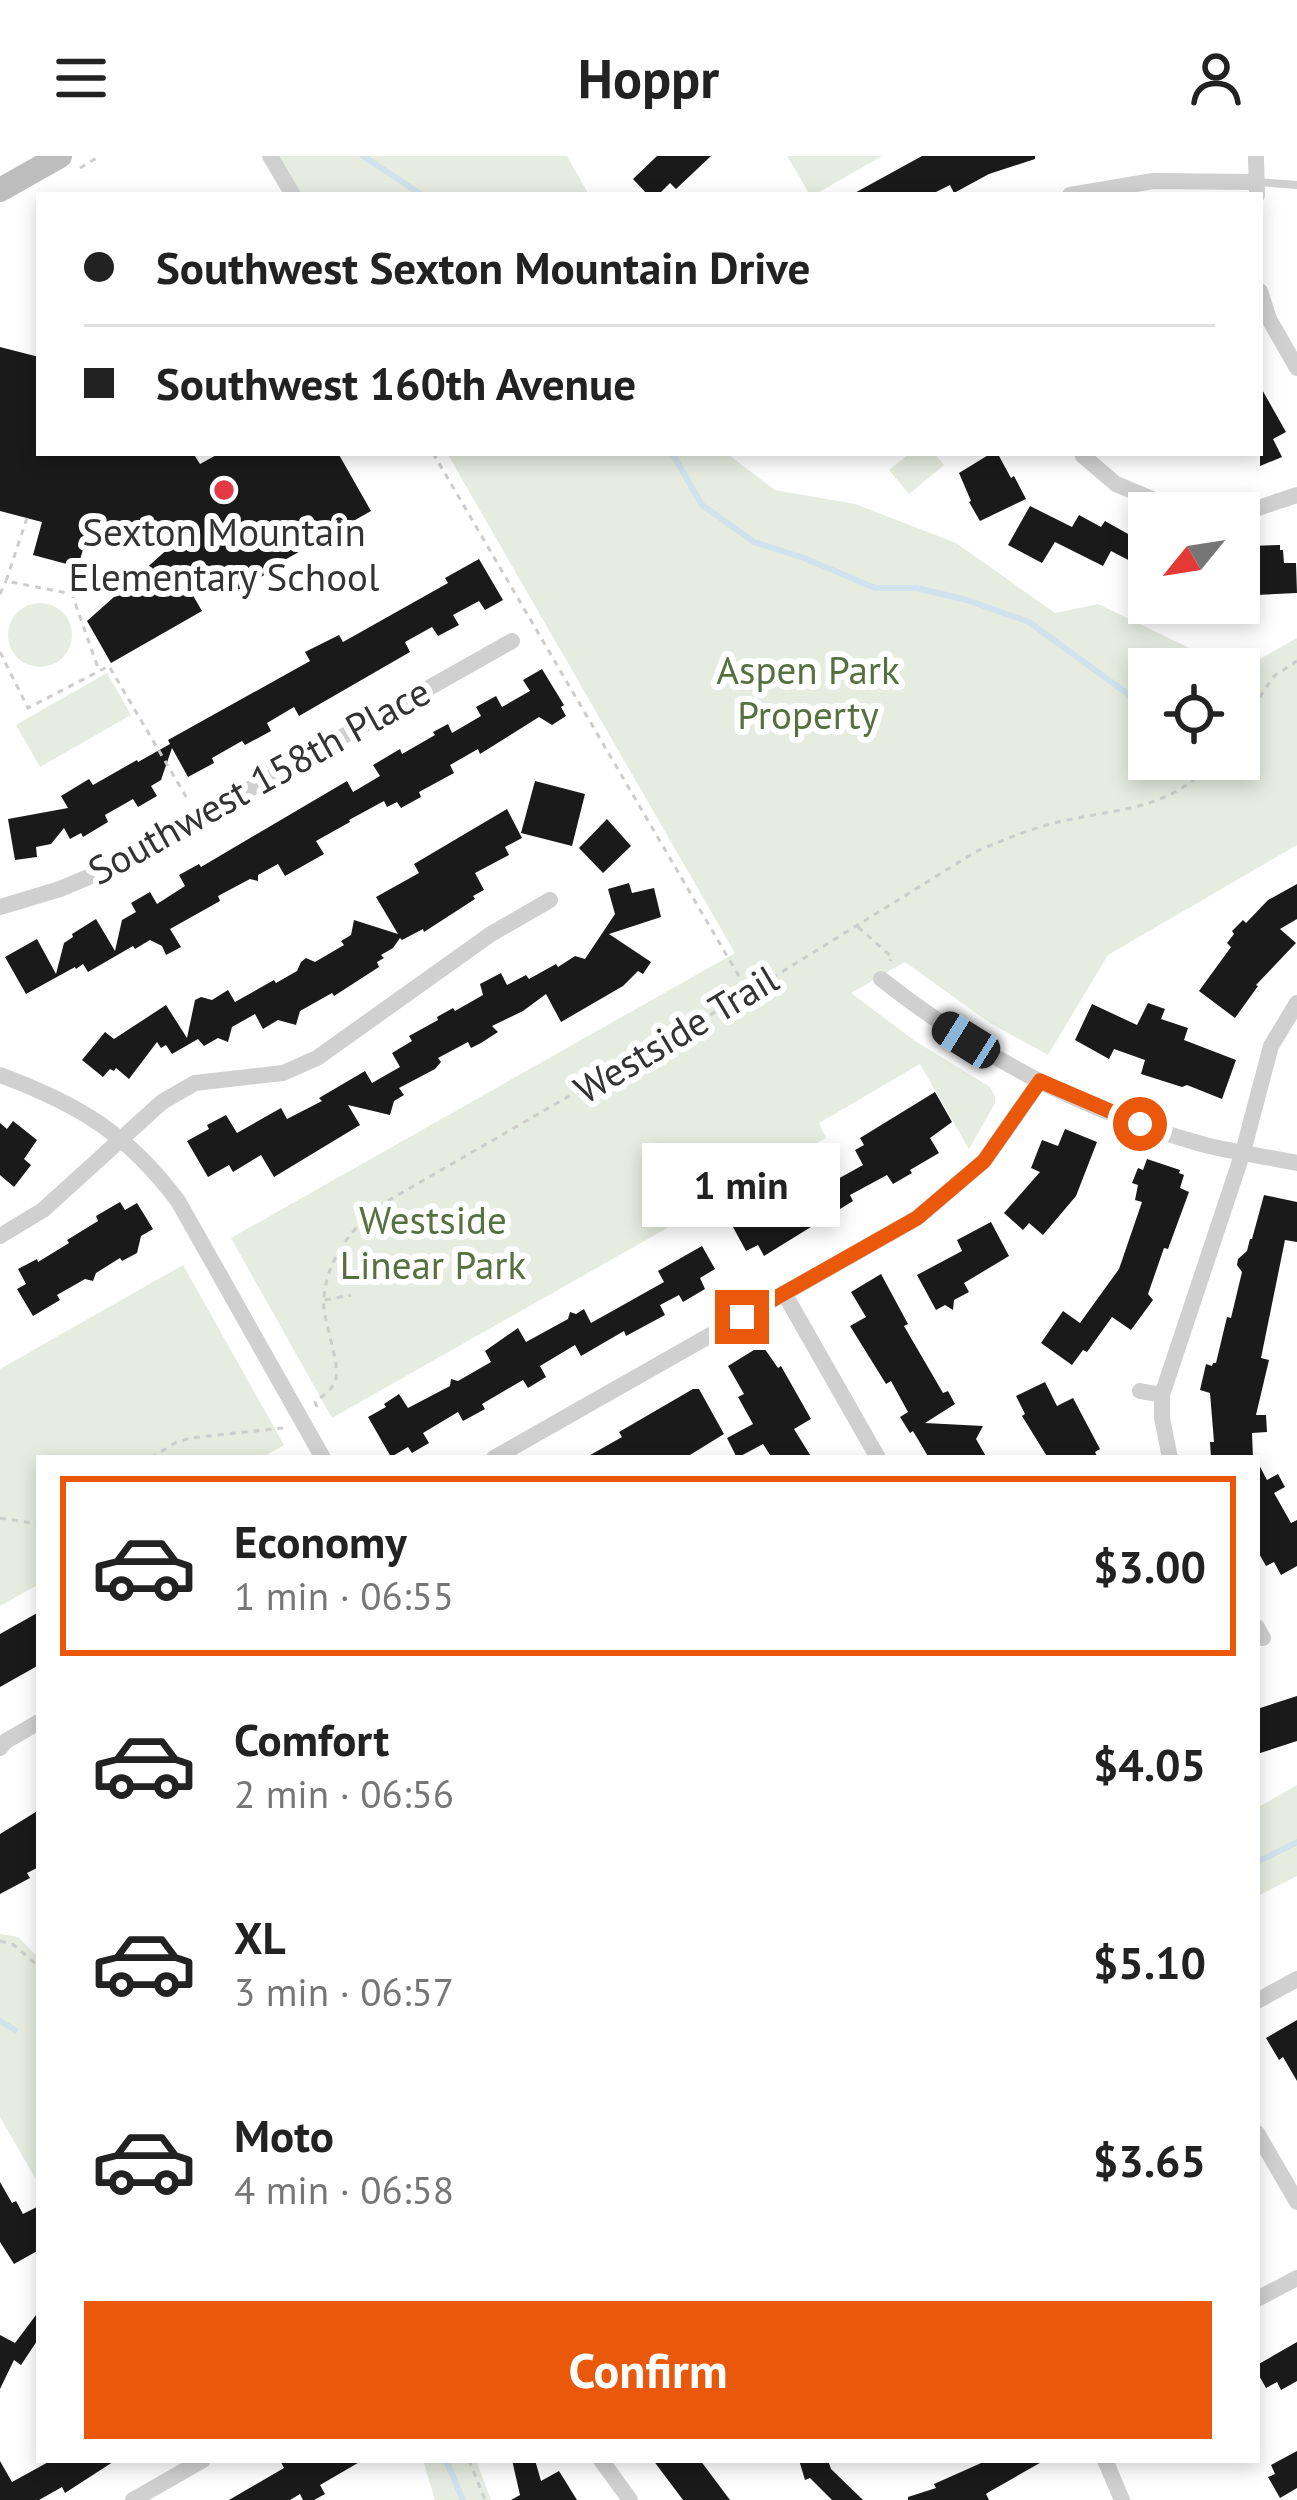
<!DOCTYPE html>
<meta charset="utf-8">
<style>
:root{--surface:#fff;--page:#f2f2f2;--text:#222;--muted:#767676;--line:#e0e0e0;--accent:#ea580c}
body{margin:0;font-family:"PT Sans",sans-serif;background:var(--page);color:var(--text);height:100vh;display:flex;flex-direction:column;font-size:45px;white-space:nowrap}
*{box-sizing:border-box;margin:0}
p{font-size:39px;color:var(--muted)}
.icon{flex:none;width:66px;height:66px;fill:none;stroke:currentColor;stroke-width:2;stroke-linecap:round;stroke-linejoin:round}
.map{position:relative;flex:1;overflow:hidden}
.drawer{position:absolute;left:36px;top:1299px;width:1224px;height:1008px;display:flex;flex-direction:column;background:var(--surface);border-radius:0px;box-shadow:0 6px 18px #0003}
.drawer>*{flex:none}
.banner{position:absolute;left:36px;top:36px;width:1227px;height:264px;border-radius:0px;box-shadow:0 6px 18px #0003;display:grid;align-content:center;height:264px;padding:0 48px;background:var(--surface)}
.needle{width:78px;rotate:240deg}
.controls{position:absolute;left:1128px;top:336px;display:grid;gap:24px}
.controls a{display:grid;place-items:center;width:132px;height:132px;border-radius:0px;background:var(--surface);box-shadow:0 6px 18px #0003;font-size:60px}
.end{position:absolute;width:54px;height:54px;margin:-27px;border:15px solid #ea580c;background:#fff;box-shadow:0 0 0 6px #fff}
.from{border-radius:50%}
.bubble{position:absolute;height:84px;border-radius:0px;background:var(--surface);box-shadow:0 6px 18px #0003;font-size:39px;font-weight:700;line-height:84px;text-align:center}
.car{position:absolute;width:36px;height:72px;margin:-36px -18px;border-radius:15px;box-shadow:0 0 9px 3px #0007;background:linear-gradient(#222 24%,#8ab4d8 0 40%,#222 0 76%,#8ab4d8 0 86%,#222 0)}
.banner b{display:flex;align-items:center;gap:42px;height:114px;font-size:45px}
.banner b+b{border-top:3px solid var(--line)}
.banner i{width:30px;height:30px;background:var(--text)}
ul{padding:21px 0 0;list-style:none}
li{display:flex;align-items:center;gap:36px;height:180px;margin:0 24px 18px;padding:0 24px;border:6px solid transparent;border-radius:0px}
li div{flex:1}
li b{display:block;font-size:45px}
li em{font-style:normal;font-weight:700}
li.selected{border-color:var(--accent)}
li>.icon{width:108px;height:108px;stroke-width:1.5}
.button{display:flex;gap:24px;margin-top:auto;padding:24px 48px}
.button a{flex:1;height:138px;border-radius:0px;background:var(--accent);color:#fff;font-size:48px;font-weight:700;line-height:138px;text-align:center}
header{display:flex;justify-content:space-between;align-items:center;height:156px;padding:0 48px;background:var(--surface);font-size:54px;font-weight:700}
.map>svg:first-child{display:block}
.green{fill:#e6ecdf}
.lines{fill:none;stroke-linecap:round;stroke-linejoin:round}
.stream{stroke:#cfe2ee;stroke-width:6}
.building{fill:#1a1a1a}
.path{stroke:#cdcdcd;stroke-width:3;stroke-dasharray:6 6;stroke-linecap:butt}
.lane{stroke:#d0d0d0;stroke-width:8}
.street{stroke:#d0d0d0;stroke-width:16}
.secondary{stroke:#bdbdbd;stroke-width:24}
.route{stroke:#ea580c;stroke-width:15}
.poi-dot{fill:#e63946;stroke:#fff;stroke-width:4.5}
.labels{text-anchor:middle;stroke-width:12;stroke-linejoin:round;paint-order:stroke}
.poi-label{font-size:39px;fill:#333;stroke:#fff}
.park-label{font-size:39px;fill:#56703f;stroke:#fff}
.street-label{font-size:39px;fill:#333;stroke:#fff}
</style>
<header><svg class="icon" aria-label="menu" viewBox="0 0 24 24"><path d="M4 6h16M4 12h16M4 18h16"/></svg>Hoppr<svg class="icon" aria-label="person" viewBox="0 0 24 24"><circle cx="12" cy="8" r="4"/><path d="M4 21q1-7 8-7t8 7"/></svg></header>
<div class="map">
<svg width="1297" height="2344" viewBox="0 0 1297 2344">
<rect width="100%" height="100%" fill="#fff"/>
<path class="green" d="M 277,0 L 567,0 L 589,39 L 299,39 Z
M 787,0 L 882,0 L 814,39 L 810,39 Z
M 447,297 L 726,297 L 775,334 L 855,348 L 956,387 L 1055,457 L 1098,448 L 1233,513 L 1149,513 L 1149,603 L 1239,603 L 1239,515 L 1297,482 L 1297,689 L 1108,799 L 1048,899 L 990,867 L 905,806 L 851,837 L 915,885 L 990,931 L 995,940 L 995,947 L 969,993 L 920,908 L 819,967 L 826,982 L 332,1262 L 231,1082 L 735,797 Z
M 910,297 L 934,297 L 944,309 L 909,338 L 889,314 Z
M8 479a32 32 0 1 1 64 0a32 32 0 1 1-64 0Z
M 107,517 L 131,559 L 40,611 L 16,569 Z
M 183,1109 L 284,1289 L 261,1302 L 39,1302 L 39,1428 L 0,1450 L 0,1213 Z
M 1297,1629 L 1297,1720 L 1258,1740 L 1257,1652 Z
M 0,1778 L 18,1781 L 39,1802 L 39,2029 L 0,1961 Z
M 423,2304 L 476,2304 L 491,2344 L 435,2344 Z"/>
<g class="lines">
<path class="stream" d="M 363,0 L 422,39
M 672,297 L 702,349 L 754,386 L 804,402 L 875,432 L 917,432 L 967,444 L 1029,466 L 1136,544
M 1257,1706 L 1297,1686
M 0,1865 L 15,1874
M 446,2304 L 463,2344"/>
</g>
<path class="building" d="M 657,0 L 711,0 L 676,33 L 670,27 L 658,39 L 648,39 L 633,23 Z
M 922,0 L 1035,0 L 1035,3 L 989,18 L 954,37 L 950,29 L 930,39 L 851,39 Z
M 0,191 L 39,201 L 39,297 L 193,297 L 200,308 L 220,297 L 338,297 L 371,355 L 267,414 L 268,417 L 234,436 L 225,438 L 184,424 L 202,455 L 111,507 L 87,465 L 189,374 L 143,362 L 136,388 L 100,378 L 99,383 L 87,379 L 78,411 L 33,399 L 42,366 L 0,355 Z
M 1260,230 L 1286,276 L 1273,283 L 1282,301 L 1260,310 Z
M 990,298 L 999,300 L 1011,322 L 1014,320 L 1026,343 L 980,365 L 969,346 L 971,345 L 959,317 Z
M 1030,350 L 1072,371 L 1079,359 L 1101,371 L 1105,365 L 1144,387 L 1149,379 L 1149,427 L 1132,420 L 1136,408 L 1111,395 L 1103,410 L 1055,386 L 1042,407 L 1008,389 Z
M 1280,389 L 1280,394 L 1283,394 L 1284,407 L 1296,407 L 1297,437 L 1256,439 L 1256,423 L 1250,424 L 1249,390 Z
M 479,403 L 503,444 L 485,454 L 479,445 L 453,459 L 459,469 L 438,480 L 432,471 L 405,486 L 410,496 L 299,560 L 294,551 L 267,567 L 271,575 L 245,589 L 242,585 L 212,602 L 214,607 L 188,621 L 172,592 L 161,624 L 151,630 L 157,640 L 138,651 L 133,643 L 105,659 L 108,666 L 83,681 L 81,677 L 70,683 L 64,672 L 51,688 L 36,691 L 37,701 L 15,704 L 8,663 L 68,652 L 61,640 L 89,623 L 93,629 L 137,604 L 138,606 L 170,588 L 168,584 L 310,505 L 305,496 L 339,479 L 343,486 L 448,427 L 445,422 Z
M 542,513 L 564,549 L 561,551 L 566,560 L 552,569 L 539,561 L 480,598 L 478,593 L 450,609 L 454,617 L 419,636 L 421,641 L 401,652 L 397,646 L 387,651 L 384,645 L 349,664 L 350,666 L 316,685 L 324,698 L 285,720 L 278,708 L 258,719 L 258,725 L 250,723 L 218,740 L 220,745 L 170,773 L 181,791 L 166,799 L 162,790 L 150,784 L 135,793 L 133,790 L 88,816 L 83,808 L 76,813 L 75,811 L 26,838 L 5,801 L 37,783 L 56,818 L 64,787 L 73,781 L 72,778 L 96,763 L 115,795 L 122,764 L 136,756 L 131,747 L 150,736 L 157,748 L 185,730 L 179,719 L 199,708 L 201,711 L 347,625 L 353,636 L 380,620 L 373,609 L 400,593 L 402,598 L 435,579 L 433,576 L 448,568 L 452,577 L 481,560 L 476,551 L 496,540 L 502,551 L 530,535 L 523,524 Z
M 535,625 L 585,638 L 572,690 L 521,677 Z
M 507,653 L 522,682 L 505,691 L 509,699 L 475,717 L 484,734 L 473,740 L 475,743 L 424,776 L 423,773 L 402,784 L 400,782 L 393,792 L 381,799 L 384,802 L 377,806 L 379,811 L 334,840 L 332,837 L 300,855 L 296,869 L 278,864 L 263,873 L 255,858 L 232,871 L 228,886 L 218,882 L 204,890 L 198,883 L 172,898 L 166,889 L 161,892 L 157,886 L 129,923 L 116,912 L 114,915 L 110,913 L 103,921 L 82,904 L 105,876 L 114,883 L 166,849 L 187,882 L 195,844 L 201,841 L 212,844 L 228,834 L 235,846 L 274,824 L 276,827 L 297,815 L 301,806 L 306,802 L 315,806 L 344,789 L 341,785 L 351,779 L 354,764 L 398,778 L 376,741 L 419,717 L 414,708 Z
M 607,663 L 631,690 L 603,717 L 579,692 Z
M 629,727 L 632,737 L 654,732 L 661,761 L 609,778 L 651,806 L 643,818 L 638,815 L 623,830 L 561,866 L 546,838 L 523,855 L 492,870 L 498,876 L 481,887 L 471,892 L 468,886 L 438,902 L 441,906 L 435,913 L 399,932 L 404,939 L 394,945 L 390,959 L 348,949 L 360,969 L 274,1021 L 261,999 L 233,1016 L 229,1009 L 208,1021 L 187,985 L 209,973 L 207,969 L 226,959 L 237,977 L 281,952 L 287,963 L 322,945 L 319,942 L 365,915 L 372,927 L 400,911 L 392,897 L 412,885 L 409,880 L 438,864 L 437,861 L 453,852 L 455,855 L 483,839 L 480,828 L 501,817 L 507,829 L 526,819 L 529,823 L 556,808 L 558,811 L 575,800 L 585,803 L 615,758 L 608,733 Z
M 1297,728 L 1297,763 L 1280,773 L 1296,787 L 1256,829 L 1258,830 L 1235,862 L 1199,835 L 1231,791 L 1227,787 L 1234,778 L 1232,775 L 1243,764 L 1246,767 L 1268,744 Z
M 1148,847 L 1165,853 L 1161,863 L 1188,872 L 1184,884 L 1236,904 L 1222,943 L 1187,929 L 1182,931 L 1141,918 L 1145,904 L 1114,893 L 1109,903 L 1075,884 L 1092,848 L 1137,869 Z
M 935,936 L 952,966 L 930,982 L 939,997 L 910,1014 L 912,1017 L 893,1028 L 887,1019 L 850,1039 L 853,1045 L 764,1100 L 758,1089 L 746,1095 L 733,1071 L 776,1047 L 780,1055 L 863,1009 L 855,994 L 864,989 L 860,982 Z
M 13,965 L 37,984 L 24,1003 L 31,1009 L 14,1031 L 0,1019 L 0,967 L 7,973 Z
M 1065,973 L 1097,986 L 1076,1040 L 1043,1079 L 1029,1067 L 1023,1074 L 1004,1057 L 1040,1016 L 1031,1012 L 1042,984 L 1058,990 Z
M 1147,1003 L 1180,1014 L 1179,1017 L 1184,1019 L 1180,1032 L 1189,1036 L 1168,1093 L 1164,1092 L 1148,1138 L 1153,1144 L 1131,1174 L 1112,1161 L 1087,1196 L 1083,1194 L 1072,1209 L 1041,1187 L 1063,1155 L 1080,1167 L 1119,1113 L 1142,1046 L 1135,1044 L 1138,1029 L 1132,1027 L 1138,1012 L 1143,1014 Z
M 1264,1039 L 1297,1046 L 1297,1086 L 1285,1084 L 1261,1202 L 1269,1204 L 1256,1259 L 1266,1259 L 1267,1276 L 1252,1277 L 1253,1302 L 1211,1302 L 1210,1286 L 1214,1286 L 1210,1237 L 1200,1234 L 1206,1208 L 1212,1210 L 1213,1207 L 1216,1207 L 1227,1161 L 1231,1162 L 1242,1116 L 1237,1109 L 1238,1103 L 1247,1095 L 1250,1083 L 1252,1083 Z
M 120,1046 L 125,1054 L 137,1047 L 153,1073 L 141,1080 L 137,1097 L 122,1105 L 120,1102 L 96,1117 L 93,1125 L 85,1123 L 57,1139 L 60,1144 L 33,1160 L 17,1133 L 26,1128 L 18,1113 L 37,1103 L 38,1106 L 69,1087 L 67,1084 L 98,1065 L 96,1060 Z
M 991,1066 L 1009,1100 L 964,1127 L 969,1136 L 954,1144 L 953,1154 L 945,1149 L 936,1154 L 917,1119 L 962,1095 L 957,1084 Z
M 702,1090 L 715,1113 L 700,1122 L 705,1133 L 683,1146 L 679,1139 L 660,1149 L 665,1159 L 626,1180 L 624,1175 L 581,1200 L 575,1189 L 540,1210 L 546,1221 L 528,1232 L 523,1224 L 482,1248 L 485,1253 L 463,1265 L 458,1256 L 423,1277 L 429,1287 L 412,1297 L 408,1291 L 391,1301 L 368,1261 L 386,1251 L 384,1248 L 399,1238 L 408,1252 L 450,1230 L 451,1223 L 458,1225 L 491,1206 L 485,1195 L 518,1172 L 526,1186 L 568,1163 L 570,1156 L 576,1158 L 584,1153 L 591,1167 L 664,1126 L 658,1115 Z
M 881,1118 L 908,1168 L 904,1170 L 943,1237 L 948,1235 L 955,1248 L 925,1267 L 983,1270 L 976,1283 L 987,1302 L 929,1302 L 913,1275 L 910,1277 L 900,1261 L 908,1256 L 891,1225 L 886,1228 L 850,1170 L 866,1161 L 851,1136 Z
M 762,1189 L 778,1212 L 781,1210 L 811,1263 L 794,1273 L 812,1302 L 772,1302 L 763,1288 L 737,1302 L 727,1282 L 753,1268 L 738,1241 L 744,1238 L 728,1210 Z
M 1045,1226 L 1057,1250 L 1073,1242 L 1100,1293 L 1095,1296 L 1098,1302 L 1048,1302 L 1022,1260 L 1025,1258 L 1016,1240 Z
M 693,1233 L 699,1233 L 724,1278 L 685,1302 L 585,1302 L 622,1281 L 619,1276 Z
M 1257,1305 L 1267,1324 L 1278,1318 L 1285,1331 L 1274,1337 L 1291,1367 L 1297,1364 L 1297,1410 L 1281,1419 L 1274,1406 L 1266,1410 L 1257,1394 Z
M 39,1456 L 39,1509 L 0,1531 L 0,1478 Z
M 1297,1540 L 1297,1585 L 1257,1598 L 1257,1553 Z
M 39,1654 L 39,1711 L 27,1717 L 30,1722 L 0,1738 L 0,1678 Z
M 1297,1864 L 1297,1925 L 1283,1901 L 1279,1904 L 1266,1882 Z
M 0,2026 L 12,2047 L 16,2045 L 23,2058 L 39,2050 L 39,2094 L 14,2108 L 0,2086 Z
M 39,2155 L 39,2182 L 21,2209 L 14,2204 L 0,2233 L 0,2179 L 15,2187 Z
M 1297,2186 L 1297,2225 L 1281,2234 L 1277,2226 L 1266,2232 L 1257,2216 L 1257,2209 Z
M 1297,2295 L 1297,2332 L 1280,2342 L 1268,2321 L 1275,2318 L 1271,2309 Z
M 52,2304 L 116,2304 L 65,2337 L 62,2331 L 39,2344 L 0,2344 L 0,2305 L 12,2326 Z
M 280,2304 L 363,2304 L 320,2329 L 325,2338 L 314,2344 L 303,2344 L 300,2338 L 290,2344 L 229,2344 L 284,2312 Z
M 512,2304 L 535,2304 L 541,2325 L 559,2315 L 577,2344 L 511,2344 L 520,2339 Z
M 653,2304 L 700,2304 L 730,2344 L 683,2344 Z
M 799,2304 L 828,2304 L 831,2313 L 863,2344 L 832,2344 L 810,2322 L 805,2324 Z
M 988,2304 L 1045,2304 L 989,2336 L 986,2338 L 989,2344 L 908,2344 L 908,2341 L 936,2332 L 934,2328 Z"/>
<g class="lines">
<path class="path" d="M 80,12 L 100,0
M 433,297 L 747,834
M 27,362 L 6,425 L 72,438 L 98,512
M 0,438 L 6,425
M 0,496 L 28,552 L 109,510 L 188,644
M 1239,571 L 1274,520 L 1297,505
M 858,771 L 892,801 L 890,805
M 325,1144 L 351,1139
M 317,1251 L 315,1246 C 322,1240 331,1235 335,1226 C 342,1207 321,1165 324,1140 C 328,1102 350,1076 377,1051 L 748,837 L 977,695 C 1003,684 1030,673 1058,666 C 1119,652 1171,655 1215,603
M 151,1302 L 175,1287 L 190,1282 L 283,1272
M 0,1362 L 39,1368
M 0,1785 L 14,1789 L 39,1811
M 469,2304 L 485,2344"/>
<path class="lane" d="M 1258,26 L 1297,29"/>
<path class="street" d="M 270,0 L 293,39
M 1256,0 L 1257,39
M 1070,39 L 1153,25 L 1257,26
M 1260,135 L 1269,163 L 1297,212
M 1083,300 L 1116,328 L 1166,349 L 1212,356 L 1252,354 L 1297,339
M 0,751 L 60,733 L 110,712 L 512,485
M 881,823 C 978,899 1079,953 1198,987 C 1230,996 1264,1000 1297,1007
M 0,919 C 78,948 127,977 178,1045 L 323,1302
M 0,1080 L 43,1054 L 162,946 L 195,927 L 283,917 L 317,902 L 491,778 L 550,744
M 784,1137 L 878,1302
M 1140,1235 L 1162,1239
M 494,1302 L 917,1062 L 984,1005 L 1040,925
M 1170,1302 L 1162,1262 L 1162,1239 L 1243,996 L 1271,890 L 1297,847
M 1257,1471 L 1263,1482
M 0,1592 L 6,1585 L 39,1566
M 1257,1845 L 1297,1823
M 1257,1977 L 1297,2046
M 1257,2143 L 1297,2122
M 601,2304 L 630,2344
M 1105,2304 L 1122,2344
M 133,2344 L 203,2304"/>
<path class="secondary" d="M 0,34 L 60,0"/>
</g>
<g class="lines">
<path class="route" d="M 742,1161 L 917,1062 L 984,1005 L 1040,925 L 1140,968"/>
</g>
<circle class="poi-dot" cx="224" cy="334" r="12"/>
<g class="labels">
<g class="poi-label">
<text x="224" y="390">Sexton Mountain<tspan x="224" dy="45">Elementary School</tspan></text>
</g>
<g class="park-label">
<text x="808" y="528">Aspen Park<tspan x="808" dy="45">Property</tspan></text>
<text x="433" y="1078">Westside<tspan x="433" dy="45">Linear Park</tspan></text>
</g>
<g class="street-label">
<text transform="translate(259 625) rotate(-29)" y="14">Southwest 158th Place</text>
<text transform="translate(676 878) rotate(-31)" y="14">Westside Trail</text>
</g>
</g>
</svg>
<div class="controls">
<a><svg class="needle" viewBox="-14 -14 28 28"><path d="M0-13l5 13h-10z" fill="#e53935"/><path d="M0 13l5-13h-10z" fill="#767676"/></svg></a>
<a><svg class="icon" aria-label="locate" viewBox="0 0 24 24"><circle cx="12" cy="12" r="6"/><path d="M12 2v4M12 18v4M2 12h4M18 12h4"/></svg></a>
</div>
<i class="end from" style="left:1140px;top:968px"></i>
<i class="end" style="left:742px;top:1161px"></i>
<div class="bubble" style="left:642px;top:987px;width:198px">1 min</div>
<i class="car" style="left:966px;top:884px;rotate:302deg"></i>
<div class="banner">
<b><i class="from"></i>Southwest Sexton Mountain Drive</b>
<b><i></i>Southwest 160th Avenue</b>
</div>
<section class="drawer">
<ul>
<li class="selected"><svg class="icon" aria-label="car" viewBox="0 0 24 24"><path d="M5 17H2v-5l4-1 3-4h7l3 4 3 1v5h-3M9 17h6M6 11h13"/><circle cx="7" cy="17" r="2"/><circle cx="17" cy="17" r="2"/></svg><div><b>Economy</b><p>1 min · 06:55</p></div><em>$3.00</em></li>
<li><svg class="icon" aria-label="car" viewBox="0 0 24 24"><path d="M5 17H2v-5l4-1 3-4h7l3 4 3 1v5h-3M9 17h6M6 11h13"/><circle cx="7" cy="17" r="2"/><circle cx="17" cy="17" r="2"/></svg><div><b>Comfort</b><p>2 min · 06:56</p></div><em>$4.05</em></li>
<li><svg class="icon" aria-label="car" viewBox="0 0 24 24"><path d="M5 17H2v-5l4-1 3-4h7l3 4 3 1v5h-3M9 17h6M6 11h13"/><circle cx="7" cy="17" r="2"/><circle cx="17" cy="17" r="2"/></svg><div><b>XL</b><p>3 min · 06:57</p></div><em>$5.10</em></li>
<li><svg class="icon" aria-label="car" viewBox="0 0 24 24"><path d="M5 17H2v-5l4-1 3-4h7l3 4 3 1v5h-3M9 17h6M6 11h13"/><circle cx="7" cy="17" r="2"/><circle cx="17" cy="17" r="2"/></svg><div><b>Moto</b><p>4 min · 06:58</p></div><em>$3.65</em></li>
</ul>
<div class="button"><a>Confirm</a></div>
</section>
</div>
